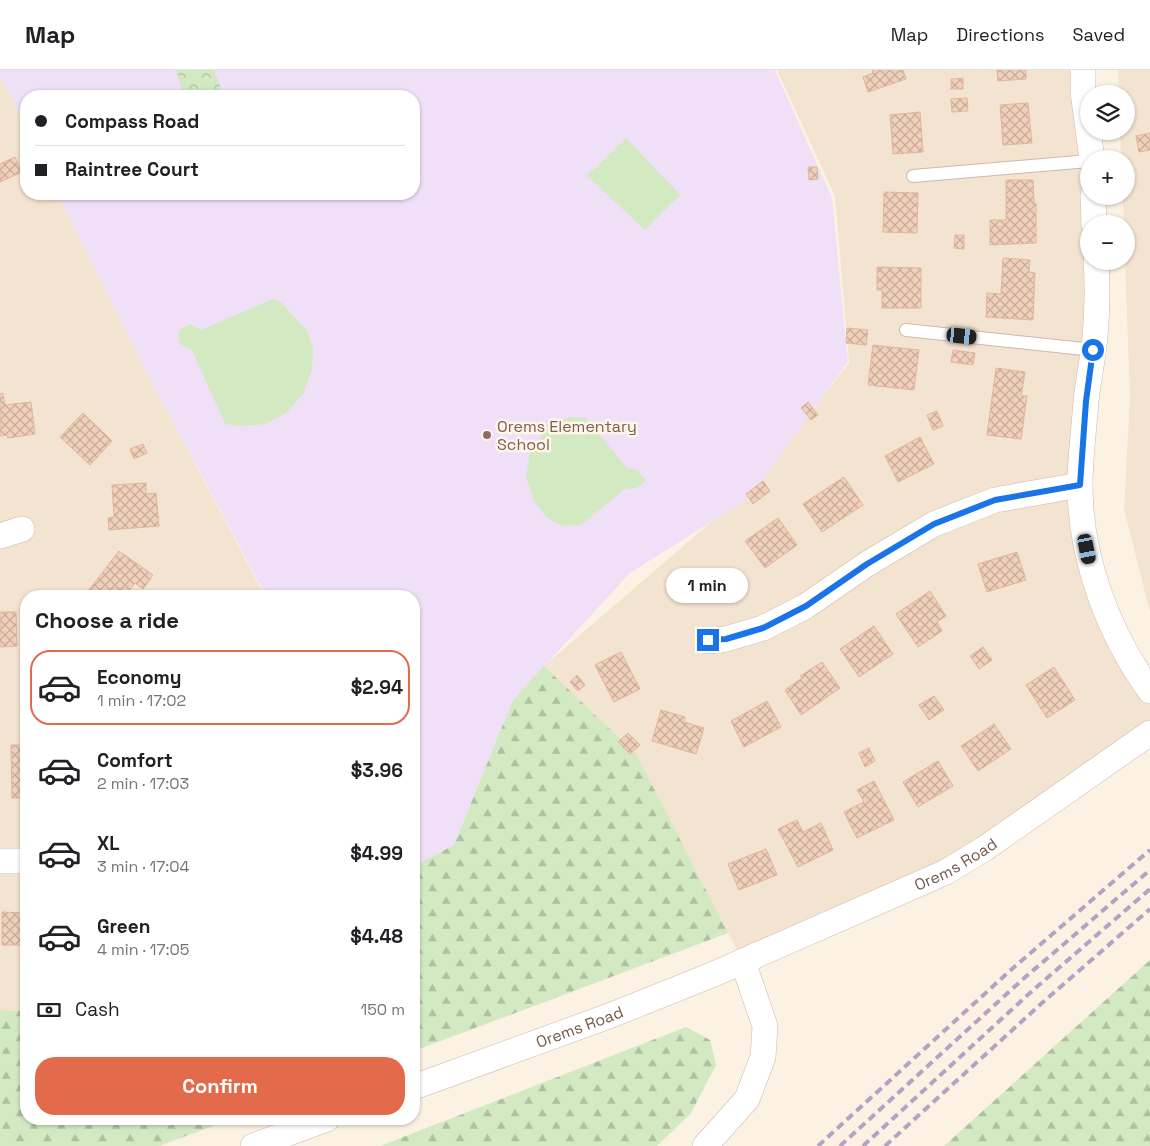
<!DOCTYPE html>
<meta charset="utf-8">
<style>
:root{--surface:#fff;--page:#f2f2f2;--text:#202124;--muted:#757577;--line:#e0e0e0;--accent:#e36b4b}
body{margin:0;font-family:"Space Grotesk",sans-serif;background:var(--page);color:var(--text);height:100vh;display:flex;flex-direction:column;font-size:19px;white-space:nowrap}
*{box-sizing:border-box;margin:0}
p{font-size:16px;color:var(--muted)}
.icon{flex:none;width:28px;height:28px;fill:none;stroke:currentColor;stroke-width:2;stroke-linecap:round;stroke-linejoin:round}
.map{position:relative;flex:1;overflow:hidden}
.details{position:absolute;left:20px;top:520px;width:400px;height:535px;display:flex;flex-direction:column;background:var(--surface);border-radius:20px;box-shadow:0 1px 4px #0004}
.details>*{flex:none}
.banner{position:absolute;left:20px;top:20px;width:400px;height:110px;border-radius:20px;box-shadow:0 1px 4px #0004;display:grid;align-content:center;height:110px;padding:0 15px;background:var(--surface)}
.fabs{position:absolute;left:1080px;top:15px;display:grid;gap:10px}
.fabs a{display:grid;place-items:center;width:55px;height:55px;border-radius:50%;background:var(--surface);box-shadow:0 1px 4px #0004;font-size:25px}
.end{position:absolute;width:22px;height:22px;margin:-11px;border:6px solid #1a73e8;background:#fff;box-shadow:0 0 0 2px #fff}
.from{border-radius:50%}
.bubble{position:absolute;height:35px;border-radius:18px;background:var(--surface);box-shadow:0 1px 4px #0004;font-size:16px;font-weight:700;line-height:35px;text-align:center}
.car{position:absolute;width:15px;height:30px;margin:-15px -8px;border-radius:6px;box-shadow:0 0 4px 1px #0007;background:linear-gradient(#222 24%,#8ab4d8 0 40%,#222 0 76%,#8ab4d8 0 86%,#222 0)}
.banner b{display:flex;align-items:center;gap:18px;height:48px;font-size:19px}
.banner b+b{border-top:1px solid var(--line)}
.banner i{width:12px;height:12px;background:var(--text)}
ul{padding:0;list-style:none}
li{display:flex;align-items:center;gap:15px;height:75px;margin:0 10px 8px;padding:0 5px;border:2px solid transparent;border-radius:20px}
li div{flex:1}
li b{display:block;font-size:19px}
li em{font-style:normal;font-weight:700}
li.active{border-color:var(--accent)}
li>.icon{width:45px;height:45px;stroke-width:1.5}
h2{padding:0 15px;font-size:22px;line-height:60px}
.pay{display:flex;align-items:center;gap:12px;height:55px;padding:0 15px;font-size:19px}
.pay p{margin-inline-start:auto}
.button{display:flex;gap:10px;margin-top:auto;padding:10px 15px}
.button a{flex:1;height:58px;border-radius:20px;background:var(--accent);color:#fff;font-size:20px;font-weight:700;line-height:58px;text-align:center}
header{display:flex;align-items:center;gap:30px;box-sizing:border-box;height:70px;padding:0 25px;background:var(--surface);border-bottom:1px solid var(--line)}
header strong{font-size:24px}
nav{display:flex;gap:28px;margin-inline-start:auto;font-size:18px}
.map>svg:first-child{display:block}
.residential{fill:#f3e3d1}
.education{fill:#efe0f8}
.forest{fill:url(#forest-firs)}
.park{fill:url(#park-crowns)}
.garden{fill:#d2e9c2}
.building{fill:url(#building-cross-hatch);stroke:#e2b69c}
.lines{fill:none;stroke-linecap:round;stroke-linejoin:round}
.service-casing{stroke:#cdb9aa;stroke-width:14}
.minor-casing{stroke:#cdb9aa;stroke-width:26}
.service{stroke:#fff;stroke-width:12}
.minor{stroke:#fff;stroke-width:25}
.rail{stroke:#b4a2c4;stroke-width:4;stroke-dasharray:8 5;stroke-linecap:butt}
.route{stroke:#1a73e8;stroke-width:6}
.education-dot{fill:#8d6e63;stroke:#fff6e9;stroke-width:2}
.labels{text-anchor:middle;stroke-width:5;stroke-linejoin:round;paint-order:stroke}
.education-label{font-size:16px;fill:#785e54;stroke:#fff6e9;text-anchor:start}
.street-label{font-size:16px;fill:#73584a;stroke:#fff6e9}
</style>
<header>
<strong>Map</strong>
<nav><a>Map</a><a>Directions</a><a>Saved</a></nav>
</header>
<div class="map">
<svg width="1150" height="1076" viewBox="0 0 1150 1076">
<defs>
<pattern id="forest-firs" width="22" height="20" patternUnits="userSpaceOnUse" patternTransform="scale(1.25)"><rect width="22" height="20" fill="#d2e9c2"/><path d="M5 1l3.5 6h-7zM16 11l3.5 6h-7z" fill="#afc0a0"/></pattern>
<pattern id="park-crowns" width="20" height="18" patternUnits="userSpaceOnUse" patternTransform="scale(1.25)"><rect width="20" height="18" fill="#d2e9c2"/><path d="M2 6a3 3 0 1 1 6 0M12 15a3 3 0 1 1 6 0" fill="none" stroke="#afc0a0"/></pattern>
<pattern id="building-cross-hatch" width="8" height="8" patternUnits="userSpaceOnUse" patternTransform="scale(1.25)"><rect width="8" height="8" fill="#f0d0bb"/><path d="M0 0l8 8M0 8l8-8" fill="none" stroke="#c7ac9a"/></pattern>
</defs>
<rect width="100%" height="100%" fill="#fcf2e3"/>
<path class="residential" d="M 777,0 L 1083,0 L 1089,89 L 1089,191 L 1080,415 L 1114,557 L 1150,621 L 1150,663 L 984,779 L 743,892 L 636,684 L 544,596 L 754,415 L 849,293 L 835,126 Z
M 1118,0 L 1150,0 L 1150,542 L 1124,439 L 1130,327 L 1125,191 L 1126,154 L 1124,154 L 1123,126 L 1126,126 L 1126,89 L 1121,89 L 1120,61 L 1126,61 L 1126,24 L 1119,24 Z
M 0,5 L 26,58 L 26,124 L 58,124 L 146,301 L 265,526 L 26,526 L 26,941 L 0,940 Z"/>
<path class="education" d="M 0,0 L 775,0 L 832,128 L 848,292 L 749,428 L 630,503 L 513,630 L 454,775 L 414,796 L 414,526 L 266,526 L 146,301 L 58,124 L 414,124 L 414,26 L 26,26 L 26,58 L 0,5 Z"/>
<path class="forest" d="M 544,596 L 636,684 L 728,863 L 414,981 L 414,796 L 454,775 L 513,630 Z
M 1150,890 L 1150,1076 L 944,1076 Z
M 0,940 L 26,941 L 26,1049 L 232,1049 L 159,1076 L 0,1076 Z
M 686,957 L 710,970 L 716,995 L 691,1043 L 657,1076 L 380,1076 Z"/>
<path class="park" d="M 176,0 L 214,0 L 224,26 L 184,26 Z"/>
<path class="garden" d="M 626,68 L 680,125 L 645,160 L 587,106 Z
M 273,229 L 281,232 L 307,261 L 313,278 L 312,299 L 303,324 L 287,342 L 266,354 L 241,356 L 225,354 L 192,280 L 180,274 L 178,264 L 182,258 L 191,254 L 201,260 Z
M 569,347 L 586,348 L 627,398 L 636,399 L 646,410 L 637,418 L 625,419 L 581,455 L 562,456 L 546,447 L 535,432 L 526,408 L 530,381 L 545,361 Z"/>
<path class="building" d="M 872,0 L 903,0 L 906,9 L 868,22 L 863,7 L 873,3 Z
M 997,0 L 1026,0 L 1026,9 L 998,11 Z
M 963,8 L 963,19 L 951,19 L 951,9 Z
M 967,28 L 968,41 L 952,42 L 951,29 Z
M 1028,33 L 1032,73 L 1003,75 L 1000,35 Z
M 920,42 L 923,82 L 893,84 L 890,45 Z
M 1150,63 L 1150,80 L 1139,82 L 1136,66 Z
M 15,87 L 22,102 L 0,112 L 0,94 Z
M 808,97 L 817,97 L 818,109 L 809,110 Z
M 1006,110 L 1033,110 L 1034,133 L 1036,133 L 1036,173 L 990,175 L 990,150 L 1006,150 Z
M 884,122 L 918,123 L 917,163 L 883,162 Z
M 955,165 L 964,165 L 964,179 L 954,178 Z
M 1003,188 L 1030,190 L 1029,202 L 1035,203 L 1033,250 L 986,247 L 987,223 L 1001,224 Z
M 877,197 L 921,198 L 921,238 L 882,238 L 882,220 L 877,220 Z
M 847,258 L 868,260 L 866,275 L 846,273 Z
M 873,275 L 919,280 L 914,320 L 868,315 Z
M 953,280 L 975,283 L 973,295 L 951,292 Z
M 996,298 L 1025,302 L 1021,326 L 1027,326 L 1021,369 L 987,365 Z
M 3,323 L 5,335 L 31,332 L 35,364 L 8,368 L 7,365 L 0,366 L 0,324 Z
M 808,332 L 818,345 L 811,350 L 801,338 Z
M 937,341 L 943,356 L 933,360 L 927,345 Z
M 83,343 L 112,371 L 90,395 L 60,367 Z
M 920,367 L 934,394 L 898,412 L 885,386 Z
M 143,374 L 147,383 L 134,389 L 130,379 Z
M 844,407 L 863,435 L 822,462 L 803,434 Z
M 763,411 L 770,421 L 753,434 L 746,424 Z
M 146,413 L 146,424 L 156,423 L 159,456 L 109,460 L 108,448 L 114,447 L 112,415 Z
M 778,448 L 797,475 L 765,498 L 745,471 Z
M 119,481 L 153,505 L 143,519 L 135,513 L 125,526 L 97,526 L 89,520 Z
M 1017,482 L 1026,510 L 987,522 L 978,494 Z
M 930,521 L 946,546 L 937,552 L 942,561 L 918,577 L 896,544 Z
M 0,542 L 16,542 L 17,576 L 0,577 Z
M 874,556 L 893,584 L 859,607 L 840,579 Z
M 983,577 L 992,590 L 979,599 L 970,586 Z
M 621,582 L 640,619 L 614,632 L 595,595 Z
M 822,592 L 840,618 L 801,645 L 785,620 L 802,608 L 800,606 Z
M 1054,597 L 1075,630 L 1047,648 L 1026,615 Z
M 577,605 L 585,615 L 578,621 L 570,612 Z
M 934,626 L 944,640 L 929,650 L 919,635 Z
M 767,631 L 781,657 L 744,677 L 731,651 Z
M 661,640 L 685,647 L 684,652 L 704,658 L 696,684 L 652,671 Z
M 994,654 L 1011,679 L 978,701 L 961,676 Z
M 628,663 L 640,675 L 630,684 L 618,672 Z
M 11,675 L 26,675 L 26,728 L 12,728 Z
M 869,678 L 875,691 L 865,697 L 859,683 Z
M 938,691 L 953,716 L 918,737 L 903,712 Z
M 874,711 L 894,750 L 857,768 L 844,742 L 864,732 L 857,720 Z
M 797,750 L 803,762 L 821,753 L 833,780 L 798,797 L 778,759 Z
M 766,779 L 777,805 L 739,820 L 728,794 Z
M 2,842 L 26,843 L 26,875 L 2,875 Z"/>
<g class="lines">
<defs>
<path id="service" d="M 913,106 L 1089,91
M 906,260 L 1093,280"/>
<g id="minor">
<path d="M 1083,0 L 1083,22 L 1092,89"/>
<path d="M 1093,126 L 1094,154"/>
<path d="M 1096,191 C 1098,216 1097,242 1095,267 C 1093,289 1088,310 1086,332 C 1084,359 1080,388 1080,415 C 1080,488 1108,562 1150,621"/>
<path d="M 0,466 L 22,459"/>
<path d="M 708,571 L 726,569 L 763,558 L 806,536 L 867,494 L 934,454 L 995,430 L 1080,415"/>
<path d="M 0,791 L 26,791"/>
<path id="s1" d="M 414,1017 L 609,946 L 714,904 L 946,802 L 984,779 L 1150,663"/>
<path d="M 253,1076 L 327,1049"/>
<path d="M 705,1076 L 747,1029 L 763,987 L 765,956 L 743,892"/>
</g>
</defs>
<use href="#service" class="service-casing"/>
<use href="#minor" class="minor-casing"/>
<use href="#service" class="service"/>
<use href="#minor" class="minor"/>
<path class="rail" d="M 818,1076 L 1013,898 L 1150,780
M 840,1076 L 1022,910 L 1150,800
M 863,1076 L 1032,921 L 1150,819
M 885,1076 L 1042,933 L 1150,839"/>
</g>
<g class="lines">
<path class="route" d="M 708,570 L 726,569 L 763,558 L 806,536 L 867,494 L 934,454 L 995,430 L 1080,415 L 1086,331 L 1093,280"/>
</g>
<circle class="education-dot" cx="487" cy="365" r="5"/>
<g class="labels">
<g class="education-label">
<text x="497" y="362">Orems Elementary<tspan x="497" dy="18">School</tspan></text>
</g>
<g class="street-label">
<text dy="6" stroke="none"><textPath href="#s1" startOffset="586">Orems Road</textPath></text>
<text dy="6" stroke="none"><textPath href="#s1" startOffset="176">Orems Road</textPath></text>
</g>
</g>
</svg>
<div class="fabs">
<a><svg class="icon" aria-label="layers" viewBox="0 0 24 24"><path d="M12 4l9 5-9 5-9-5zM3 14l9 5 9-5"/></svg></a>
<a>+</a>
<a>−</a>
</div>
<i class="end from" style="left:1093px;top:280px"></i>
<i class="end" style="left:708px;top:570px"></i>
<div class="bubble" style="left:666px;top:498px;width:82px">1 min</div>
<i class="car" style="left:962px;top:266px;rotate:96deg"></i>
<i class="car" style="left:1087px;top:479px;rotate:169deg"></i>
<div class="banner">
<b><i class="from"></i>Compass Road</b>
<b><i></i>Raintree Court</b>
</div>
<section class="details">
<h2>Choose a ride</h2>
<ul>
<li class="active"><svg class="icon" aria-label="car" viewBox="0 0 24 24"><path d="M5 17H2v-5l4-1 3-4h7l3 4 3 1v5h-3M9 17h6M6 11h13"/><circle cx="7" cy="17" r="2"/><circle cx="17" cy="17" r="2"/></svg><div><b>Economy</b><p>1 min · 17:02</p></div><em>$2.94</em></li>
<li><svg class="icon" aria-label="car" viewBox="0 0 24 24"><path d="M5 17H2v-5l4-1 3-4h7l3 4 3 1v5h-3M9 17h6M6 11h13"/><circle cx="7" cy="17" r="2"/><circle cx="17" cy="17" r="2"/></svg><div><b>Comfort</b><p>2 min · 17:03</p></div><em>$3.96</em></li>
<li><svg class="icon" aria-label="car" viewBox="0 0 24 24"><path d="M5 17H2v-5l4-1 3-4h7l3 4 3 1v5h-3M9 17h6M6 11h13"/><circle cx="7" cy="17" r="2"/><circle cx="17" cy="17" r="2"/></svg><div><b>XL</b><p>3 min · 17:04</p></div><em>$4.99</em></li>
<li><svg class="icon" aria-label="car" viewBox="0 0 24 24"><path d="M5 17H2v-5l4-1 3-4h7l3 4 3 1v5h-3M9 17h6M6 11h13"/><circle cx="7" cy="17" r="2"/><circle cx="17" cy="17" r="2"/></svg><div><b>Green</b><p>4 min · 17:05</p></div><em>$4.48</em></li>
</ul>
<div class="pay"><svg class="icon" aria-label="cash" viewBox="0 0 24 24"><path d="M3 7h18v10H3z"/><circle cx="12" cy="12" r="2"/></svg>Cash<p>150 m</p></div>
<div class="button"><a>Confirm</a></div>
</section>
</div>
